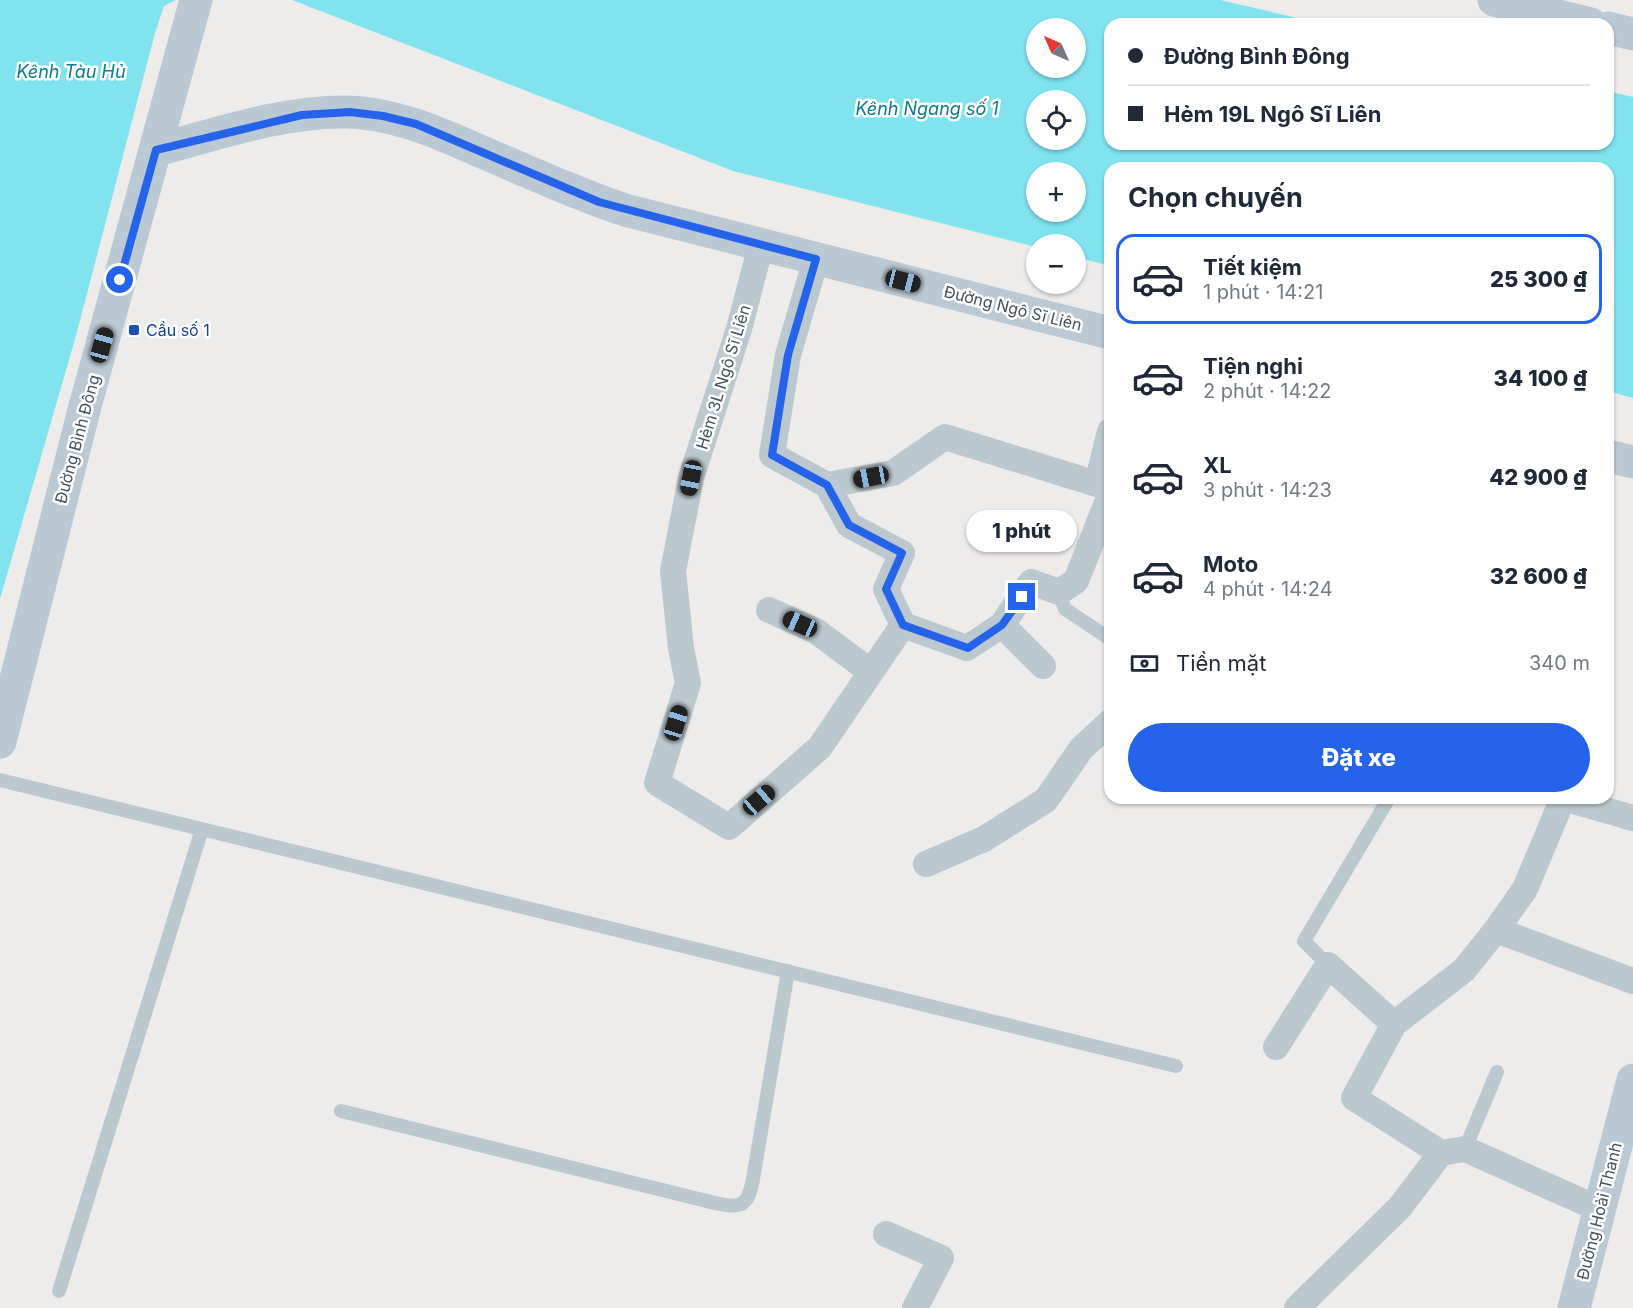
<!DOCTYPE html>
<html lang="vi">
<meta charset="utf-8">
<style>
:root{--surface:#fff;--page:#f6f6f7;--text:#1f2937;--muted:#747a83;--line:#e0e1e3;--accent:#2563eb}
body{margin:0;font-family:Inter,sans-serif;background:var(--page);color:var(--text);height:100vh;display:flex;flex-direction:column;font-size:22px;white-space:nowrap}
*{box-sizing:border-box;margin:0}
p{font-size:20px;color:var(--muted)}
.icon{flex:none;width:33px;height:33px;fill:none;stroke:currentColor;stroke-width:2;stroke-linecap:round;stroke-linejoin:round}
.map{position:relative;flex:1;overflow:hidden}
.sheet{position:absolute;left:1104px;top:162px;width:510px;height:642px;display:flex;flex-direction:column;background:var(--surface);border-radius:18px;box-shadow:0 2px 4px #0004}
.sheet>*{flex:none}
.hud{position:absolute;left:1104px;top:18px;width:510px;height:132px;border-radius:18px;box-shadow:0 2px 4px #0004;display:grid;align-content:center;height:132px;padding:0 24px;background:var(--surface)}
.needle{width:39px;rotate:315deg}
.controls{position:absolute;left:1026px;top:18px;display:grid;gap:12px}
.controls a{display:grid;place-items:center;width:60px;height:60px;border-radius:50%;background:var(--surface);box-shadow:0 2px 4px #0004;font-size:30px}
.end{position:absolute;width:27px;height:27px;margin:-14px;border:8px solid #2563eb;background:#fff;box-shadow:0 0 0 3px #fff}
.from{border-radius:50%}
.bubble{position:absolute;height:42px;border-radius:21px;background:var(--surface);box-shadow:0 2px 4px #0004;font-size:20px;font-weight:800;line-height:42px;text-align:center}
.car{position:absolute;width:18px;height:36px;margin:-18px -9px;border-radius:8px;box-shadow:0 0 4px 2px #0007;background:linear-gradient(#222 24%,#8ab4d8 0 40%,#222 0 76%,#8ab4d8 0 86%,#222 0)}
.hud b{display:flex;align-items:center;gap:21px;height:57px;font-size:22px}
.hud b+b{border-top:2px solid var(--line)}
.hud i{width:15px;height:15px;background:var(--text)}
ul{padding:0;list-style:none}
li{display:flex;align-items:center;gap:18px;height:90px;margin:0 12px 9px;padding:0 12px;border:3px solid transparent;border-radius:18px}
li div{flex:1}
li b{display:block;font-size:22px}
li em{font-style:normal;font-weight:800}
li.on{border-color:var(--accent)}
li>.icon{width:54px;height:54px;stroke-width:1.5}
h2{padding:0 24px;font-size:27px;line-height:72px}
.pay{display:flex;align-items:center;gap:15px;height:66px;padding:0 24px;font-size:22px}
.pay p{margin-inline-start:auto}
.action{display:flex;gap:12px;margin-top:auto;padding:12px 24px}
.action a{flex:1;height:69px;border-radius:36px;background:var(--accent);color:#fff;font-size:24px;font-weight:800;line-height:69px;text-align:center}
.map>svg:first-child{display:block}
.water{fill:#81e3ee;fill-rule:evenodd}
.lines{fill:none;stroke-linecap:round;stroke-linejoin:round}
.lane{stroke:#bbc8cf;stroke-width:14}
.street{stroke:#bbc8cf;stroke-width:26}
.secondary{stroke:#bbc9d4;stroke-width:33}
.route{stroke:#2563eb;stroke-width:8}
.transit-dot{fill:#1a4fb4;stroke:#fff;stroke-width:2}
.labels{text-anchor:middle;stroke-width:5;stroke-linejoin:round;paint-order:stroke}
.street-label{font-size:16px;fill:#435159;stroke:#fff}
.transit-label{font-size:16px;fill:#164399;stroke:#fff;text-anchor:start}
.water-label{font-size:18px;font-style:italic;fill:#097d8b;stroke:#fff}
</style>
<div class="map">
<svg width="1633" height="1308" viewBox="0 0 1633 1308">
<rect width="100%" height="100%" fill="#eeebeb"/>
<path class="water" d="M 0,0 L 176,0 L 164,6 L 155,33 L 77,332 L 0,599 Z
M 292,0 L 1220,0 L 1323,24 L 1110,24 L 1110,144 L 1608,144 L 1608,91 L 1633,97 L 1633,398 L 1608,391 L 1608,168 L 1110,168 L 1110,266 L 1076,257 L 1076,244 L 1036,244 L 1036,247 L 733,171 ZM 1036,28 L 1076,28 L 1076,68 L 1036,68 ZM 1036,100 L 1076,100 L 1076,140 L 1036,140 ZM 1036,172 L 1076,172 L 1076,212 L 1036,212 Z"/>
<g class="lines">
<path class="lane" d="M 1059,592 L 1065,609 L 1110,639
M 0,780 L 1176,1066
M 1328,965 L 1304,941 L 1389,798
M 341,1111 L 715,1203 C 742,1209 748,1206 753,1179 L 788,971
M 1465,1149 L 1497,1072
M 59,1291 L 202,829"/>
<path class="street" d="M 761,245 L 739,329 L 691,478 L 673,571 L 681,648 L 688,683 L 657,783 L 729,827 L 820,747 L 903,625 L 886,589 L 902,553 L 849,525 L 827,485 L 772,455 L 788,355 L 816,259
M 1110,431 L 1097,484 L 1110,487
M 827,485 L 893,473 L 945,437 L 1097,484
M 769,610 L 816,631 L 871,672
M 903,625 L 967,648 L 1002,625 L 1031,582 L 1059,592 L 1076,581 L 1110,495
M 1002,625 L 1043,666
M 926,864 L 984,839 L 1046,800 L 1081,749 L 1110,722
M 1496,930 L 1525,889 L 1563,798 L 1633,818
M 1276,1047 L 1328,965 L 1394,1024
M 1599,1209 L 1465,1149 L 1441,1153 L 1354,1098 L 1394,1024 L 1464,970 L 1496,930 L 1633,981
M 886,1234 L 941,1258 L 915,1308
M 1297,1308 L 1400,1207 L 1441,1153"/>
<path class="secondary" d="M 1494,0 L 1591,24
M 1608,28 L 1633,34
M 156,150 C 218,134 282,111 347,112 C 395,113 439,133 482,152 C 529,172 576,194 625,210 L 1110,333
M 1608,456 L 1633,462
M 0,742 L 84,410 L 196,0
M 1574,1308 L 1633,1080"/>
</g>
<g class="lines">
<path class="route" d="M 120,280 L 156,150 L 302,115 L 350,112 L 383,116 L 416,124 L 599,202 L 816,259 L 788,355 L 772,455 L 827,485 L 849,525 L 902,553 L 886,589 L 903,625 L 968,648 L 1002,625 L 1022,597"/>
</g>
<rect class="transit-dot" x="128" y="324" width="12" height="12" rx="3"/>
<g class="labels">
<g class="street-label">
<text transform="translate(1013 308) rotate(14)" y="6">Đường Ngô Sĩ Liên</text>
<text transform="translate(723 377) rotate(-73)" y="6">Hẻm 3L Ngô Sĩ Liên</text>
<text transform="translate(77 439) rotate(-75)" y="6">Đường Bình Đông</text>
<text transform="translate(1599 1211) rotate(-76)" y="6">Đường Hoài Thanh</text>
</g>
<g class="transit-label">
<text x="146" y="336">Cầu số 1</text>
</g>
<g class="water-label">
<text x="71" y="78">Kênh Tàu Hủ</text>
<text x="927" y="115">Kênh Ngang số 1</text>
</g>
</g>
</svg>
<div class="controls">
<a><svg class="needle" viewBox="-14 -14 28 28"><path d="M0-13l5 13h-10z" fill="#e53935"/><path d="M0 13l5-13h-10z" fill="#747a83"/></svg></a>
<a><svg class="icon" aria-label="locate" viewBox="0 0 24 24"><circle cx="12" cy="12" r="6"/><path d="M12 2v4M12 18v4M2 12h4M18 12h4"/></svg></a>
<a>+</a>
<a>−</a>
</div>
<i class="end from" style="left:120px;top:280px"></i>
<i class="end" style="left:1022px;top:597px"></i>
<div class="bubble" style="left:966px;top:510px;width:111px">1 phút</div>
<i class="car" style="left:903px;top:281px;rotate:104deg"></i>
<i class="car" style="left:102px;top:345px;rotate:16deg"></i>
<i class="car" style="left:871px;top:477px;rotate:259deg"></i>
<i class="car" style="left:691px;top:478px;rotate:191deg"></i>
<i class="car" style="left:800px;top:624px;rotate:294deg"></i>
<i class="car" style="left:676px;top:723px;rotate:17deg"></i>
<i class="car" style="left:759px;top:800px;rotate:49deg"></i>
<div class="hud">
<b><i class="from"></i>Đường Bình Đông</b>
<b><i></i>Hẻm 19L Ngô Sĩ Liên</b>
</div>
<section class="sheet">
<h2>Chọn chuyến</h2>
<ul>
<li class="on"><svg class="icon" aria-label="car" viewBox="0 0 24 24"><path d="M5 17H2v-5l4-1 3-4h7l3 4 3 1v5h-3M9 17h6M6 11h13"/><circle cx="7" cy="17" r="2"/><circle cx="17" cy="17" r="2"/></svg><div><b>Tiết kiệm</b><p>1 phút · 14:21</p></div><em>25 300 ₫</em></li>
<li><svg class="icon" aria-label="car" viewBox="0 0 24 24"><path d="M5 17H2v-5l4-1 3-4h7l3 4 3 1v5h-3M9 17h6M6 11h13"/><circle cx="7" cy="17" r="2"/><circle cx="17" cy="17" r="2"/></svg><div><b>Tiện nghi</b><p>2 phút · 14:22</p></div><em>34 100 ₫</em></li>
<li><svg class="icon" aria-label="car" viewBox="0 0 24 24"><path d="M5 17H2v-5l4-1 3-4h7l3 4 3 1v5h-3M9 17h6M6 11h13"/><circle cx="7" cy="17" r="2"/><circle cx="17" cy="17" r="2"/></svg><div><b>XL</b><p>3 phút · 14:23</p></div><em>42 900 ₫</em></li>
<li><svg class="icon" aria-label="car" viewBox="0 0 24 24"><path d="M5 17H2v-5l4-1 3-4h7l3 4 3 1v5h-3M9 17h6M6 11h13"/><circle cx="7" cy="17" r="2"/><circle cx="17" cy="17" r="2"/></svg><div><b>Moto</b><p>4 phút · 14:24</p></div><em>32 600 ₫</em></li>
</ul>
<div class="pay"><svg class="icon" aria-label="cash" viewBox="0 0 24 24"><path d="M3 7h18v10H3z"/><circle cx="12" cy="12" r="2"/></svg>Tiền mặt<p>340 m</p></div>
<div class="action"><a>Đặt xe</a></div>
</section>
</div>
